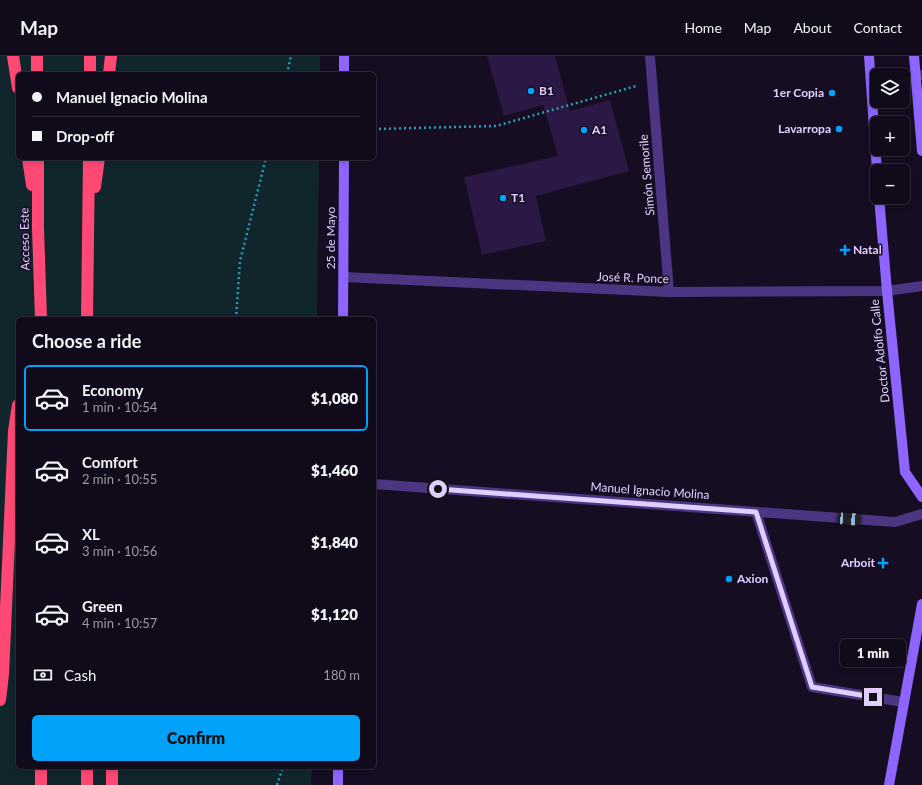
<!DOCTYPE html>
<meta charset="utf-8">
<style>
:root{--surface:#100a1a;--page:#1e1827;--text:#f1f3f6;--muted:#9c9aa2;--line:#302b39;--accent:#00a3f9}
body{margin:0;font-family:Lato,sans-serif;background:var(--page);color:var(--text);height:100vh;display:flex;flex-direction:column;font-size:15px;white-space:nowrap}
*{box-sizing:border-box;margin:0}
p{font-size:13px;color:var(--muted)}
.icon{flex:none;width:22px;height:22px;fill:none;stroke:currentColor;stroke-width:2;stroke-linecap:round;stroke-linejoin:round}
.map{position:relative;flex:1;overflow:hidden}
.details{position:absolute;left:16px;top:261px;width:360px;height:452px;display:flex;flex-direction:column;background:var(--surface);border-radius:6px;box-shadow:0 2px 6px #0003,0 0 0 1px var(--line)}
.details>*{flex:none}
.banner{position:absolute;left:16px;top:16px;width:360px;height:88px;border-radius:6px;box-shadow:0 2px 6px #0003,0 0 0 1px var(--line);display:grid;align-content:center;height:88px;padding:0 16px;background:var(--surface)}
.buttons{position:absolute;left:870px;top:12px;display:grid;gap:8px}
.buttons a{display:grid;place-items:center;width:40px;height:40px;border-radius:6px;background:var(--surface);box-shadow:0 2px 6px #0003,0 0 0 1px var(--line);font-size:20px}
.end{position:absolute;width:18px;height:18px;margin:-9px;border:5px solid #e0ceff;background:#111;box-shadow:0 0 0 2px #111}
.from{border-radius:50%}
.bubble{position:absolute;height:28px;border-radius:6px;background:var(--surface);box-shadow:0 2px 6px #0003,0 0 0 1px var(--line);font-size:13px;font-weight:800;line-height:28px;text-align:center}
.car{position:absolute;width:12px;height:24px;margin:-12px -6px;border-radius:5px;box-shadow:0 0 3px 1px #0007;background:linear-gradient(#222 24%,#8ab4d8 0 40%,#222 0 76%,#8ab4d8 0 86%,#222 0)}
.banner b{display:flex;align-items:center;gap:14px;height:38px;font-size:15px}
.banner b+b{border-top:1px solid var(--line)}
.banner i{width:10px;height:10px;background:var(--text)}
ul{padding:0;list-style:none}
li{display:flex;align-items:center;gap:12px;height:66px;margin:0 8px 6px;padding:0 8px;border:2px solid transparent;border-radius:6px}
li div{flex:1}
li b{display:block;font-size:15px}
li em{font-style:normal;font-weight:800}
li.selected{border-color:var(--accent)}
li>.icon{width:36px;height:36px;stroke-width:1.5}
h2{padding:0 16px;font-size:18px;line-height:48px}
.pay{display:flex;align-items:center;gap:10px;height:44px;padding:0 16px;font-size:15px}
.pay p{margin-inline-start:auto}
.button{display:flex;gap:8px;margin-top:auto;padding:8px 16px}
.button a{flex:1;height:46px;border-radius:6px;background:var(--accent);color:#111;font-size:16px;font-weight:800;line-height:46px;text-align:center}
header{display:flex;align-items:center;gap:24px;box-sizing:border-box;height:56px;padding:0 20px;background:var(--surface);border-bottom:1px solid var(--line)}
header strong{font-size:19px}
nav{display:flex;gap:22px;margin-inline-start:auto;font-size:14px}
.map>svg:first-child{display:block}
.green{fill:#10262c}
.building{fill:#2c1844}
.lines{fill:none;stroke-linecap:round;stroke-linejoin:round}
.path{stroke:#2a9db7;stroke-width:2.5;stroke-dasharray:2 3;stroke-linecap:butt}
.lane{stroke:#4c3683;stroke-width:10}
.street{stroke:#4c3683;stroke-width:10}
.secondary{stroke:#8e65ff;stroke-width:10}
.highway{stroke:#ff4974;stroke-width:12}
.route{stroke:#e0ceff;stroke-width:5}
.poi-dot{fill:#00a3f9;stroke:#160d22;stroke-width:1.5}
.labels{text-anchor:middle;stroke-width:3;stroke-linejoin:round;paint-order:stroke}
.poi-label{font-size:12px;font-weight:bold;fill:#e0ceff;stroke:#160d22;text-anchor:start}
.street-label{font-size:12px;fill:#e0ceff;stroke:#160d22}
</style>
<header>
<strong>Map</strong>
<nav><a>Home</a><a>Map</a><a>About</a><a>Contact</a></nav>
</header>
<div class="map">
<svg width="922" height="729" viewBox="0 0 922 729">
<rect width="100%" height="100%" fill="#160d22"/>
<path class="green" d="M 0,0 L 320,0 L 320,18 L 18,18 L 18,102 L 319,102 L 317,263 L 18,263 L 18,711 L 312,711 L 311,729 L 0,729 Z"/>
<path class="building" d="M 487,0 L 555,0 L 570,55 L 610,44 L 629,115 L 536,140 L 546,185 L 482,199 L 464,121 L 558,100 L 543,49 L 504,60 Z"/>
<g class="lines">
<path class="path" d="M 287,18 L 291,0
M 374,73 L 496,70 L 636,30
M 236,263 L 240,205 L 266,102
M 277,729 L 283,711"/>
<path class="lane" d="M 756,456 L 812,631 L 903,646"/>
<path class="street" d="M 650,0 L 669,236
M 903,21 L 922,19
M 344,221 L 669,236 L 887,235 L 922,230
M 374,428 L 895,466 L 922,458"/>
<path class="secondary" d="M 869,0 L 877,115
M 914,0 L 922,95
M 344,18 L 344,0
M 879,141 L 887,235 L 905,416 L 922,441
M 343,263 L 344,102
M 338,729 L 338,711
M 889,729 L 922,548"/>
<path class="highway" d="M 13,0 L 18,32
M 37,0 L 37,18
M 90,18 L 90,0
M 109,18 L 111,0
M 28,102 L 32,129
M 38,102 L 38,172 L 41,263
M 95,131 L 99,102
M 87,263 L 89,102
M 0,644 L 3,618 L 14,375 L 18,349
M 87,711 L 87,729
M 112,711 L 112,729
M 41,729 L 41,711"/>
</g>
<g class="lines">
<path class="route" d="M 438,433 L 756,456 L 812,631 L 873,641"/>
</g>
<g class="poi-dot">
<circle cx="531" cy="35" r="4"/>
<circle cx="832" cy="37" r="4"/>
<circle cx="839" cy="73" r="4"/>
<circle cx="584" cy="74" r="4"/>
<circle cx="503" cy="142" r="4"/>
<path d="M843 188h4v4h4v4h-4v4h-4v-4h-4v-4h4z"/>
<path d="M881 501h4v4h4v4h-4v4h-4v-4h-4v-4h4z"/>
<circle cx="729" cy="523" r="4"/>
</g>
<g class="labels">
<g class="poi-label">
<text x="539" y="39">B1</text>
<text x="824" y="41" text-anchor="end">1er Copia</text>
<text x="831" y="77" text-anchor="end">Lavarropa</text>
<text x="592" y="78">A1</text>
<text x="511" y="146">T1</text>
<text x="853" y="198">Natal</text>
<text x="875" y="511" text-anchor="end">Arboit</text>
<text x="737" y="527">Axion</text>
</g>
<g class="street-label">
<text transform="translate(647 119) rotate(-95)" y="4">Simón Semorile</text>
<text transform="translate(331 182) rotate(-90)" y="4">25 de Mayo</text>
<text transform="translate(25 183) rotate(-91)" y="4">Acceso Este</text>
<text transform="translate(633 222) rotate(2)" y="4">José R. Ponce</text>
<text transform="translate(880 295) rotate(-96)" y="4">Doctor Adolfo Calle</text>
<text transform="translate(650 435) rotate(4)" y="4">Manuel Ignacio Molina</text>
</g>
</g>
</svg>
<div class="buttons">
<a><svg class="icon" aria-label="layers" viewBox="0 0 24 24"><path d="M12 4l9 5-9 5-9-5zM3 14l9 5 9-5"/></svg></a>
<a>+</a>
<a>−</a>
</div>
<i class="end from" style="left:438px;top:433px"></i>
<i class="end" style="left:873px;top:641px"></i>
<div class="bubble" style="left:840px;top:583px;width:66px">1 min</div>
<i class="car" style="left:849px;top:463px;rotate:94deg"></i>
<div class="banner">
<b><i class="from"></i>Manuel Ignacio Molina</b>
<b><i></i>Drop-off</b>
</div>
<section class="details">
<h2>Choose a ride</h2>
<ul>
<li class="selected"><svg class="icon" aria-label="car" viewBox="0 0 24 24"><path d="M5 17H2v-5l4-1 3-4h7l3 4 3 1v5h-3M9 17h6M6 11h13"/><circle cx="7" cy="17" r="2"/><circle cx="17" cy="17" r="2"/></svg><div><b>Economy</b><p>1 min · 10:54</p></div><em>$1,080</em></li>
<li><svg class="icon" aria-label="car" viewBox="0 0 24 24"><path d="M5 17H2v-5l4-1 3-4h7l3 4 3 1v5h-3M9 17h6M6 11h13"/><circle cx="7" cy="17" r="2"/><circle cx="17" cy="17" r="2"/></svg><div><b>Comfort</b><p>2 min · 10:55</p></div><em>$1,460</em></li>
<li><svg class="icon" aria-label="car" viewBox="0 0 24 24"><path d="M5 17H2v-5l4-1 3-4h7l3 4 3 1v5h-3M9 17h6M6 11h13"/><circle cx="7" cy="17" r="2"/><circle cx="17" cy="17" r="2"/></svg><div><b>XL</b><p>3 min · 10:56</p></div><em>$1,840</em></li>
<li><svg class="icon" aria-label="car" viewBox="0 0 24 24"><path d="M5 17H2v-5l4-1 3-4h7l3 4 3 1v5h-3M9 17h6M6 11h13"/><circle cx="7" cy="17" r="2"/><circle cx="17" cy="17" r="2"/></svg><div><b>Green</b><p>4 min · 10:57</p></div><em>$1,120</em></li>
</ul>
<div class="pay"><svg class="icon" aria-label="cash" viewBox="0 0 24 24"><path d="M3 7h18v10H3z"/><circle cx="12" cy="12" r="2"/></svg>Cash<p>180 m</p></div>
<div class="button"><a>Confirm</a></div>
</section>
</div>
